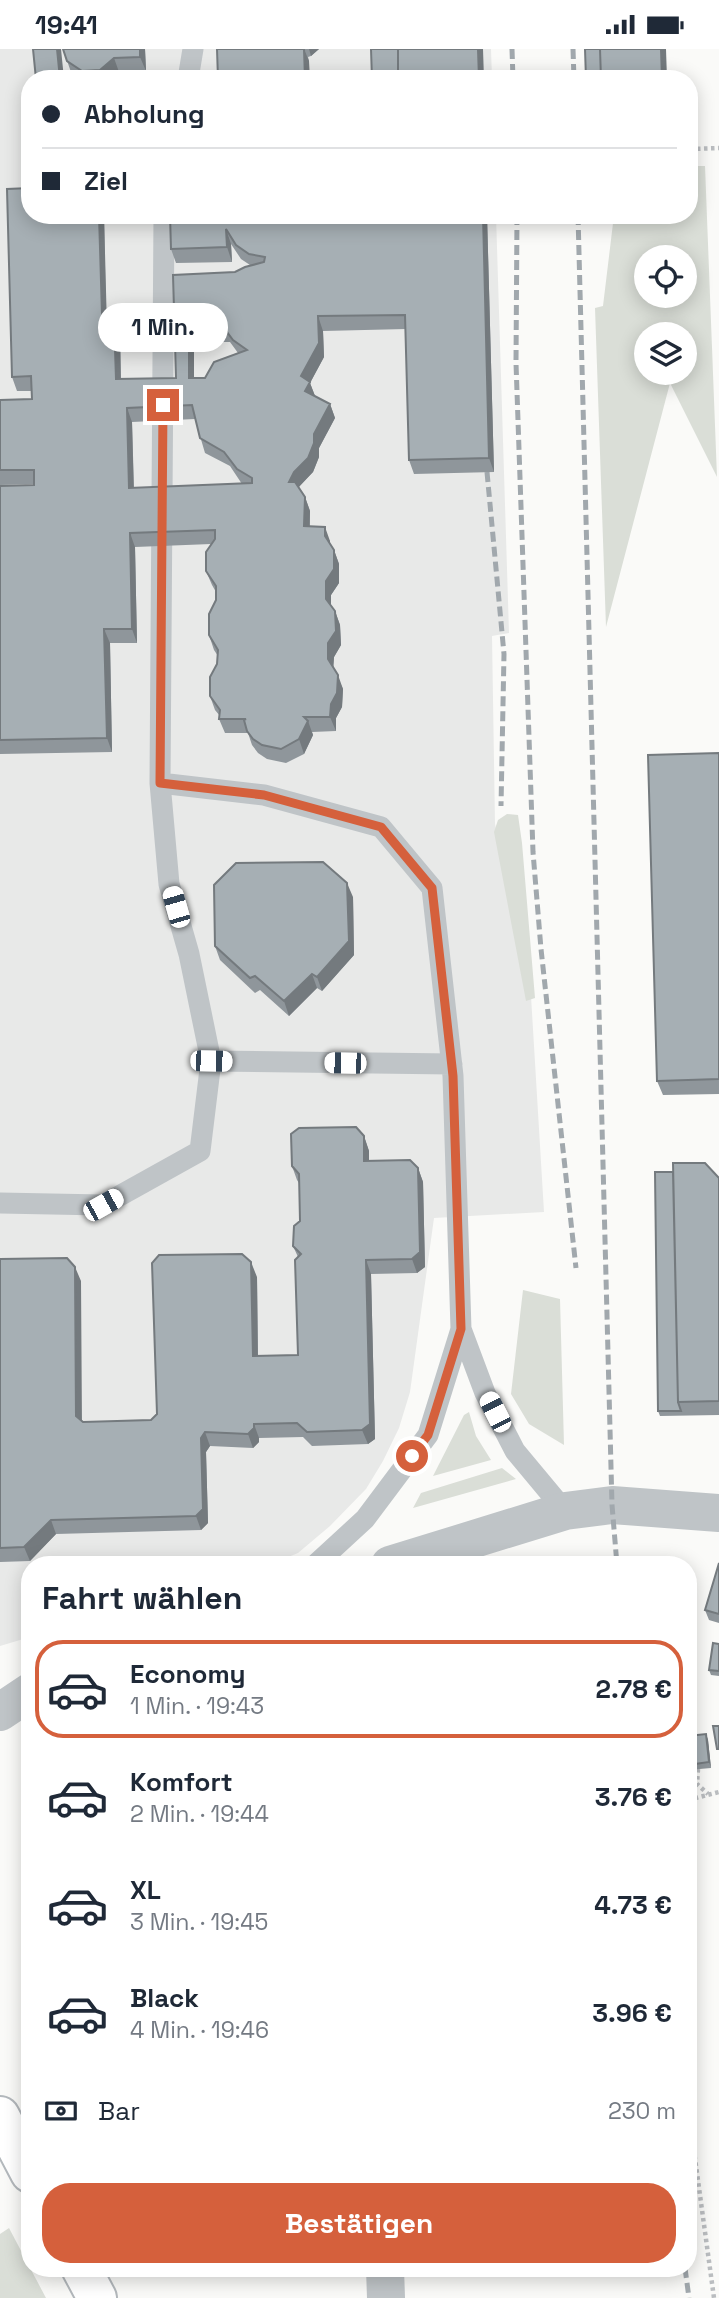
<!DOCTYPE html>
<html lang="de">
<meta charset="utf-8">
<style>
:root{--surface:#fff;--page:#f2f2f3;--text:#1f2937;--muted:#747a83;--line:#e0e1e3;--accent:#d5603c}
body{margin:0;font-family:"Space Grotesk",sans-serif;background:var(--page);color:var(--text);height:100vh;display:flex;flex-direction:column;font-size:26px;white-space:nowrap}
*{box-sizing:border-box;margin:0}
p{font-size:23px;color:var(--muted)}
.icon{flex:none;width:38px;height:38px;fill:none;stroke:currentColor;stroke-width:2;stroke-linecap:round;stroke-linejoin:round}
.map{position:relative;flex:1;overflow:hidden}
.sheet{position:absolute;left:21px;top:1507px;width:676px;height:721px;display:flex;flex-direction:column;background:var(--surface);border-radius:28px;box-shadow:0 4px 18px #0003}
.sheet>*{flex:none}
.banner{position:absolute;left:21px;top:21px;width:677px;height:154px;border-radius:28px;box-shadow:0 4px 18px #0003;display:grid;align-content:center;height:154px;padding:0 21px;background:var(--surface)}
.buttons{position:absolute;left:634px;top:196px;display:grid;gap:14px}
.buttons a{display:grid;place-items:center;width:63px;height:63px;border-radius:50%;background:var(--surface);box-shadow:0 4px 18px #0003;font-size:35px}
.end{position:absolute;width:32px;height:32px;margin:-16px;border:9px solid #d5603c;background:#fff;box-shadow:0 0 0 4px #fff}
.from{border-radius:50%}
.bubble{position:absolute;height:49px;border-radius:24px;background:var(--surface);box-shadow:0 4px 18px #0003;font-size:23px;font-weight:600;line-height:49px;text-align:center}
.car{position:absolute;width:21px;height:42px;margin:-21px -10px;border-radius:9px;box-shadow:0 0 5px 2px #0007;background:linear-gradient(#fff 24%,#345 0 40%,#fff 0 76%,#345 0 86%,#fff 0)}
.banner b{display:flex;align-items:center;gap:24px;height:66px;font-size:26px}
.banner b+b{border-top:2px solid var(--line)}
.banner i{width:18px;height:18px;background:var(--text)}
ul{padding:0;list-style:none}
li{display:flex;align-items:center;gap:21px;height:98px;margin:0 14px 10px;padding:0 7px;border:4px solid transparent;border-radius:28px}
li div{flex:1}
li b{display:block;font-size:26px}
li em{font-style:normal;font-weight:600}
li.selected{border-color:var(--accent)}
li>.icon{width:63px;height:63px;stroke-width:1.5}
h2{padding:0 21px;font-size:32px;line-height:84px}
.pay{display:flex;align-items:center;gap:18px;height:77px;padding:0 21px;font-size:26px}
.pay p{margin-inline-start:auto}
.button{display:flex;gap:14px;margin-top:auto;padding:14px 21px}
.button a{flex:1;height:80px;border-radius:28px;background:var(--accent);color:#fff;font-size:28px;font-weight:600;line-height:80px;text-align:center}
.status{display:flex;justify-content:space-between;align-items:center;height:49px;padding:0 35px;background:var(--surface);direction:ltr}
.status svg{height:19px;fill:currentColor}
.map>svg:first-child{display:block}
.built{fill:#e8e9e8}
.green{fill:#daded7;fill-rule:evenodd}
.lines{fill:none;stroke-linecap:round;stroke-linejoin:round}
.primary-casing{stroke:#b3b8bc;stroke-width:42}
.path{stroke:#babdc0;stroke-width:4.5;stroke-dasharray:3.5 3.5;stroke-linecap:butt}
.service{stroke:#bfc4c7;stroke-width:21}
.minor{stroke:#bfc4c7;stroke-width:38}
.tertiary{stroke:#bfc4c7;stroke-width:38}
.primary{stroke:#fff;stroke-width:38}
.rail{stroke:#a1a8ad;stroke-width:5;stroke-dasharray:10 5;stroke-linecap:butt}
.wall{fill:#8f969b;fill-rule:evenodd}
.shaded-wall{fill:#747a7e}
.building{fill:#a6afb4;stroke:#747a7e;stroke-width:2;fill-rule:evenodd}
.route{stroke:#d5603c;stroke-width:9}
</style>
<div class="status"><b>19:41</b><svg viewBox="0 0 49 12"><path d="M0 12V9h3v3zM5 12V6h3v6zM10 12V3h3v9zM15 12V0h3v12zM26 1h20v11H26zM47 4h2v5h-2z"/></svg></div>
<div class="map">
<svg width="719" height="2249" viewBox="0 0 719 2249">
<rect width="100%" height="100%" fill="#fafaf8"/>
<path class="built" d="M 0,0 L 491,0 L 492,30 L 30,30 L 30,166 L 496,166 L 509,584 L 492,587 L 495,775 L 531,947 L 544,1163 L 434,1169 L 410,1343 L 399,1379 L 383,1412 L 366,1440 L 330,1477 L 298,1504 L 269,1516 L 30,1516 L 30,1588 L 0,1597 Z"/>
<path class="green" d="M 690,117 L 705,117 L 717,428 L 670,334 L 606,578 L 595,259 L 603,257 L 614,166 L 690,166 ZM 684,208 L 684,247 L 646,247 L 646,208 ZM 646,285 L 684,285 L 684,324 L 646,324 Z
M 507,765 L 518,766 L 522,794 L 535,949 L 526,952 L 494,783 L 498,771 Z
M 523,1241 L 560,1250 L 564,1396 L 529,1375 L 511,1345 Z
M 469,1363 L 476,1387 L 491,1411 L 433,1427 L 464,1366 Z
M 502,1419 L 516,1430 L 413,1459 L 421,1444 Z
M 9,2179 L 46,2249 L 0,2249 L 0,2185 Z"/>
<g class="lines">
<defs>
<path id="primary" d="M 0,2067 L 30,2124
M 81,2219 L 97,2249"/>
</defs>
<use href="#primary" class="primary-casing"/>
<path class="path" d="M 690,100 L 719,99
M 698,1720 L 697,1735 L 708,1745
M 688,1751 L 719,1743
M 688,2058 L 714,2249"/>
<path class="service" d="M 188,30 L 193,0
M 164,166 L 160,734 L 264,746 L 381,778 L 432,839 L 453,1027 L 461,1280 L 428,1386 L 365,1470 L 315,1516
M 211,1012 L 452,1015
M 0,1154 L 103,1156 L 200,1102 L 211,1012 L 189,905 L 169,835 L 160,734
M 461,1280 L 485,1344 L 515,1402 L 565,1462"/>
<path class="minor" d="M 385,2219 L 386,2249"/>
<path class="tertiary" d="M 390,1516 L 565,1462 L 612,1456 L 719,1464
M 0,1663 L 30,1643"/>
<use href="#primary" class="primary"/>
<path class="rail" d="M 512,0 L 513,30
M 573,0 L 574,30
M 517,166 L 516,314 L 533,803 L 541,900 L 576,1219
M 578,166 L 612,1456 L 617,1516
M 487,423 L 504,605 L 501,757
M 685,2219 L 689,2249"/>
</g>
<path class="wall" d="M 63,0 L 145,0 L 146,22 L 119,23 L 112,30 L 78,30 L 72,26 Z
M 217,0 L 319,0 L 311,7 L 308,8 L 309,12 Z
M 104,166 L 106,267 L 114,270 L 120,284 L 121,330 L 176,329 L 173,226 L 235,223 L 250,216 L 241,210 L 231,195 L 232,213 L 176,214 L 171,200 L 170,166 L 487,166 L 494,423 L 414,425 L 409,411 L 406,280 L 323,282 L 324,308 L 310,334 L 315,347 L 330,355 L 335,369 L 319,399 L 319,408 L 313,423 L 298,438 L 305,448 L 310,462 L 310,477 L 330,492 L 330,495 L 334,501 L 339,515 L 339,534 L 331,546 L 331,557 L 335,562 L 340,576 L 341,596 L 334,608 L 333,619 L 343,640 L 342,658 L 336,669 L 336,682 L 312,683 L 313,686 L 304,705 L 286,714 L 267,710 L 258,704 L 252,696 L 248,684 L 225,684 L 219,670 L 220,667 L 215,661 L 210,647 L 217,615 L 218,607 L 214,601 L 209,586 L 216,551 L 216,543 L 212,536 L 206,522 L 211,495 L 135,498 L 137,594 L 110,594 L 112,703 L 0,705 L 0,437 L 34,436 L 34,435 L 0,436 L 0,351 L 32,350 L 32,342 L 17,342 L 12,328 ZM 194,293 L 230,293 L 238,304 L 205,329 L 194,329 ZM 195,370 L 205,404 L 230,417 L 242,435 L 134,439 L 132,373 Z
M 719,704 L 719,1045 L 663,1046 L 657,1032 Z
M 353,848 L 354,906 L 322,942 L 317,939 L 289,967 L 260,941 L 255,944 L 220,911 L 215,897 Z
M 364,1087 L 369,1102 L 369,1112 L 418,1119 L 423,1133 L 425,1218 L 417,1224 L 371,1225 L 375,1390 L 368,1395 L 312,1397 L 303,1388 L 259,1389 L 259,1393 L 253,1399 L 210,1397 L 206,1403 L 208,1474 L 201,1481 L 56,1485 L 30,1512 L 0,1513 L 0,1210 L 81,1232 L 81,1372 L 83,1373 L 151,1371 L 157,1365 L 257,1228 L 258,1307 L 298,1306 L 298,1208 L 293,1197 L 300,1172 L 299,1134 L 297,1131 L 292,1117 Z
M 719,1129 L 719,1366 L 660,1367 L 658,1362 Z
M 719,1514 L 719,1574 L 709,1571 L 705,1561 Z
M 719,1595 L 719,1627 L 711,1626 L 709,1621 Z
M 706,1685 L 708,1691 L 711,1719 L 688,1721 L 688,1687 Z"/>
<path class="shaded-wall" d="M 57,0 L 61,0 L 64,30 L 60,30 Z
M 140,0 L 145,0 L 146,22 L 140,8 Z
M 304,0 L 309,12 L 310,30 L 305,30 Z
M 309,0 L 319,0 L 311,7 Z
M 478,0 L 483,0 L 484,30 L 479,30 Z
M 661,0 L 666,0 L 667,30 L 662,30 Z
M 114,9 L 119,23 L 112,30 L 104,30 L 100,21 Z
M 99,166 L 104,166 L 107,279 L 102,265 Z
M 483,166 L 487,166 L 494,423 L 489,409 Z
M 226,180 L 231,195 L 232,213 L 227,198 Z
M 318,267 L 323,282 L 324,308 L 310,334 L 315,347 L 305,342 L 301,327 Z
M 114,270 L 120,284 L 121,344 L 116,330 Z
M 189,279 L 194,293 L 194,343 L 189,329 Z
M 330,355 L 335,369 L 319,399 L 319,408 L 313,423 L 299,438 L 294,447 L 289,433 Z
M 127,359 L 132,373 L 134,453 L 129,439 Z
M 305,448 L 310,462 L 309,491 L 304,477 Z
M 325,478 L 330,492 L 330,501 L 325,487 Z
M 130,484 L 135,498 L 137,594 L 132,580 Z
M 334,501 L 339,515 L 339,534 L 331,546 L 331,564 L 326,550 L 326,532 Z
M 335,562 L 340,576 L 341,596 L 334,608 L 333,624 L 328,610 L 328,594 Z
M 104,580 L 110,594 L 112,703 L 107,689 Z
M 338,626 L 343,640 L 342,658 L 336,669 L 336,682 L 330,668 L 331,655 Z
M 308,672 L 313,686 L 304,705 L 299,690 Z
M 347,834 L 353,848 L 354,906 L 322,942 L 317,928 Z
M 312,925 L 317,939 L 289,967 L 284,952 Z
M 364,1087 L 369,1102 L 369,1126 L 364,1112 Z
M 418,1119 L 423,1133 L 425,1218 L 417,1224 L 412,1210 Z
M 366,1211 L 371,1225 L 375,1390 L 368,1395 L 362,1381 Z
M 251,1213 L 257,1228 L 258,1321 L 253,1307 Z
M 75,1218 L 81,1232 L 82,1381 L 76,1367 Z
M 254,1375 L 259,1389 L 259,1393 L 253,1399 L 248,1385 Z
M 205,1383 L 210,1397 L 206,1403 L 208,1474 L 201,1481 L 196,1467 L 201,1389 Z
M 51,1471 L 56,1485 L 30,1512 L 24,1498 Z
M 706,1685 L 708,1691 L 711,1719 L 709,1713 Z"/>
<path class="building" d="M 33,0 L 57,0 L 60,30 L 36,30 Z
M 63,0 L 140,0 L 140,8 L 114,9 L 100,21 L 82,22 L 67,12 Z
M 217,0 L 304,0 L 305,30 L 218,30 Z
M 371,0 L 398,0 L 398,30 L 372,30 Z
M 398,0 L 478,0 L 479,30 L 398,30 Z
M 585,0 L 600,0 L 601,30 L 586,30 Z
M 600,0 L 661,0 L 662,30 L 601,30 Z
M 30,139 L 30,166 L 99,166 L 102,265 L 114,270 L 116,330 L 176,329 L 173,226 L 235,223 L 245,218 L 264,213 L 265,208 L 249,205 L 236,196 L 226,180 L 227,198 L 171,200 L 170,166 L 483,166 L 489,409 L 409,411 L 405,266 L 318,267 L 319,294 L 301,327 L 310,333 L 305,342 L 330,355 L 314,385 L 314,394 L 308,409 L 294,423 L 289,433 L 295,433 L 305,448 L 304,477 L 325,478 L 325,487 L 334,501 L 334,520 L 326,532 L 326,550 L 335,562 L 336,582 L 328,594 L 328,610 L 338,626 L 337,644 L 331,655 L 330,668 L 304,668 L 308,672 L 299,690 L 281,700 L 262,696 L 253,690 L 247,682 L 244,671 L 246,670 L 219,670 L 220,661 L 210,647 L 210,628 L 217,615 L 218,601 L 209,586 L 209,565 L 216,551 L 216,537 L 206,522 L 206,503 L 215,490 L 215,481 L 130,484 L 132,580 L 104,580 L 107,689 L 0,691 L 0,437 L 34,436 L 34,421 L 0,421 L 0,351 L 32,350 L 31,327 L 12,328 L 7,140 ZM 189,279 L 224,279 L 233,291 L 247,301 L 214,313 L 205,329 L 189,329 ZM 192,356 L 200,389 L 224,403 L 237,420 L 252,429 L 252,434 L 129,439 L 127,359 Z
M 719,704 L 719,1030 L 657,1032 L 648,706 Z
M 323,813 L 347,834 L 349,892 L 317,928 L 312,925 L 284,952 L 255,927 L 250,929 L 215,897 L 214,836 L 236,814 Z
M 356,1078 L 364,1087 L 364,1112 L 410,1111 L 418,1119 L 420,1203 L 412,1210 L 366,1211 L 370,1375 L 362,1381 L 307,1383 L 297,1374 L 254,1375 L 254,1379 L 248,1385 L 205,1383 L 201,1389 L 203,1460 L 196,1467 L 51,1471 L 24,1498 L 0,1499 L 0,1210 L 67,1209 L 75,1218 L 76,1367 L 83,1373 L 151,1371 L 157,1365 L 152,1214 L 159,1206 L 242,1205 L 251,1213 L 253,1307 L 298,1306 L 295,1211 L 301,1205 L 293,1197 L 294,1177 L 300,1172 L 299,1125 L 292,1117 L 291,1085 L 299,1079 Z
M 673,1114 L 705,1114 L 719,1129 L 719,1352 L 678,1353 Z
M 655,1123 L 673,1123 L 678,1353 L 681,1362 L 658,1362 Z
M 719,1514 L 719,1565 L 705,1561 Z
M 713,1594 L 719,1595 L 719,1622 L 709,1621 Z
M 713,1677 L 719,1677 L 719,1700 L 717,1700 Z
M 706,1685 L 709,1713 L 688,1716 L 688,1687 Z"/>
<g class="lines">
<path class="route" d="M 163,356 L 160,734 L 264,746 L 381,778 L 432,839 L 453,1027 L 461,1280 L 428,1386 L 412,1407"/>
</g>
</svg>
<div class="buttons">
<a><svg class="icon" aria-label="locate" viewBox="0 0 24 24"><circle cx="12" cy="12" r="6"/><path d="M12 2v4M12 18v4M2 12h4M18 12h4"/></svg></a>
<a><svg class="icon" aria-label="layers" viewBox="0 0 24 24"><path d="M12 4l9 5-9 5-9-5zM3 14l9 5 9-5"/></svg></a>
</div>
<i class="end from" style="left:412px;top:1407px"></i>
<i class="end" style="left:163px;top:356px"></i>
<div class="bubble" style="left:98px;top:254px;width:130px">1 Min.</div>
<i class="car" style="left:176px;top:858px;rotate:344deg"></i>
<i class="car" style="left:211px;top:1012px;rotate:91deg"></i>
<i class="car" style="left:345px;top:1014px;rotate:271deg"></i>
<i class="car" style="left:103px;top:1156px;rotate:61deg"></i>
<i class="car" style="left:495px;top:1363px;rotate:333deg"></i>
<div class="banner">
<b><i class="from"></i>Abholung</b>
<b><i></i>Ziel</b>
</div>
<section class="sheet">
<h2>Fahrt wählen</h2>
<ul>
<li class="selected"><svg class="icon" aria-label="car" viewBox="0 0 24 24"><path d="M5 17H2v-5l4-1 3-4h7l3 4 3 1v5h-3M9 17h6M6 11h13"/><circle cx="7" cy="17" r="2"/><circle cx="17" cy="17" r="2"/></svg><div><b>Economy</b><p>1 Min. · 19:43</p></div><em>2.78 €</em></li>
<li><svg class="icon" aria-label="car" viewBox="0 0 24 24"><path d="M5 17H2v-5l4-1 3-4h7l3 4 3 1v5h-3M9 17h6M6 11h13"/><circle cx="7" cy="17" r="2"/><circle cx="17" cy="17" r="2"/></svg><div><b>Komfort</b><p>2 Min. · 19:44</p></div><em>3.76 €</em></li>
<li><svg class="icon" aria-label="car" viewBox="0 0 24 24"><path d="M5 17H2v-5l4-1 3-4h7l3 4 3 1v5h-3M9 17h6M6 11h13"/><circle cx="7" cy="17" r="2"/><circle cx="17" cy="17" r="2"/></svg><div><b>XL</b><p>3 Min. · 19:45</p></div><em>4.73 €</em></li>
<li><svg class="icon" aria-label="car" viewBox="0 0 24 24"><path d="M5 17H2v-5l4-1 3-4h7l3 4 3 1v5h-3M9 17h6M6 11h13"/><circle cx="7" cy="17" r="2"/><circle cx="17" cy="17" r="2"/></svg><div><b>Black</b><p>4 Min. · 19:46</p></div><em>3.96 €</em></li>
</ul>
<div class="pay"><svg class="icon" aria-label="cash" viewBox="0 0 24 24"><path d="M3 7h18v10H3z"/><circle cx="12" cy="12" r="2"/></svg>Bar<p>230 m</p></div>
<div class="button"><a>Bestätigen</a></div>
</section>
</div>
